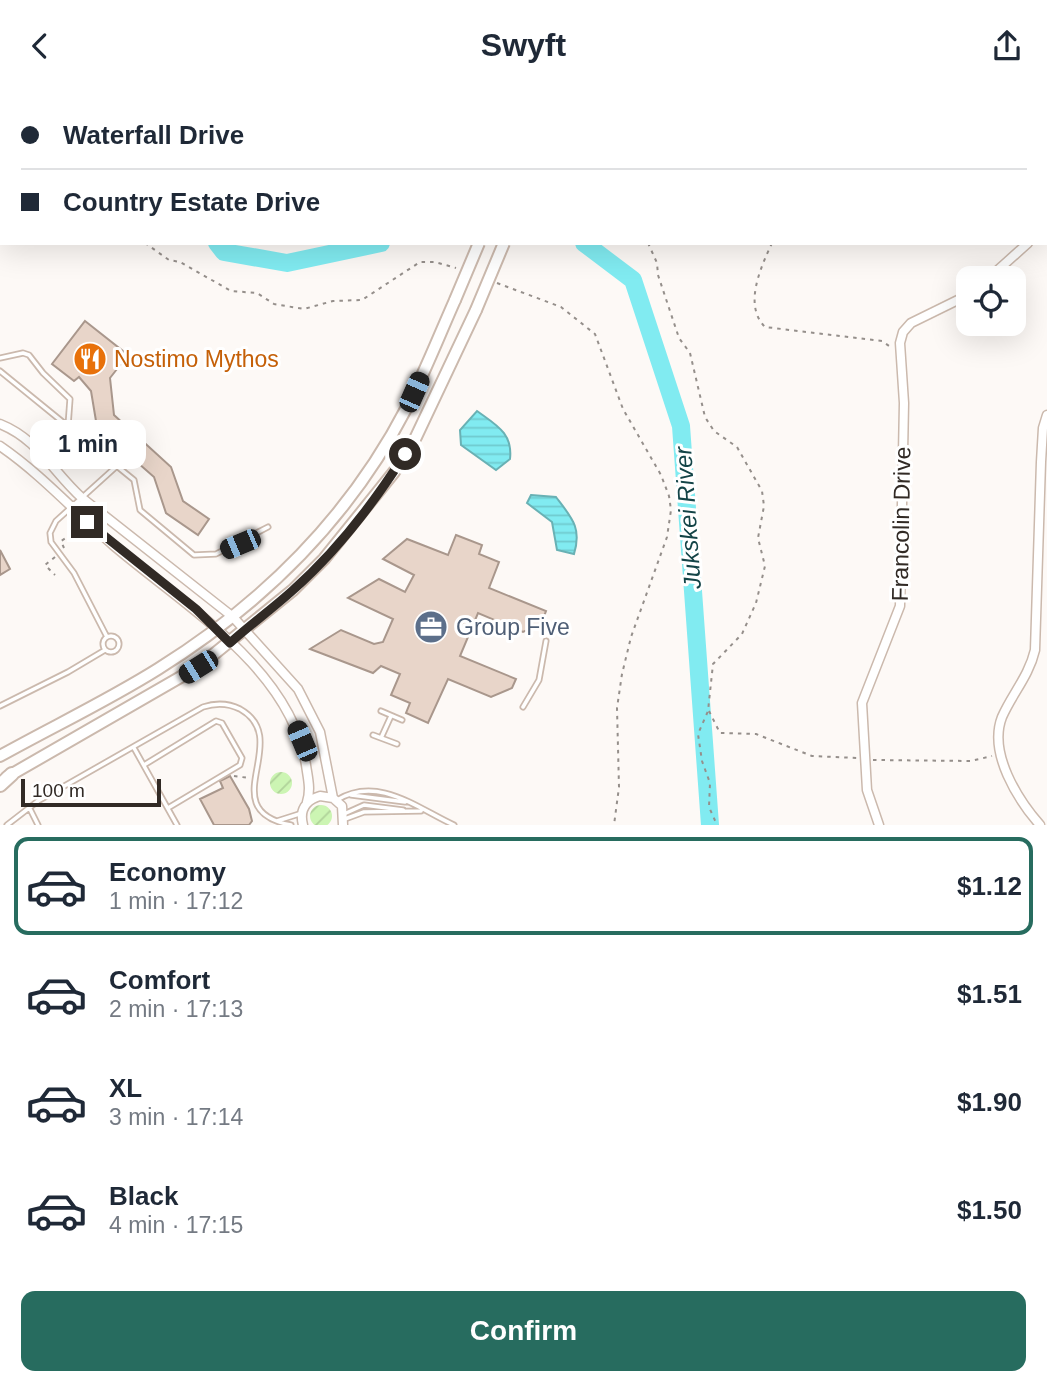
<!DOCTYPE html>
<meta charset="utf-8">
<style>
:root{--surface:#fff;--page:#f6f6f7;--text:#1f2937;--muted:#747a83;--line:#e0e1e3;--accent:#276c5f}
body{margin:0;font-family:Helvetica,sans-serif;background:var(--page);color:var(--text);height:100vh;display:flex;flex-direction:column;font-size:26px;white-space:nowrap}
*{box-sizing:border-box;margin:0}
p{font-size:23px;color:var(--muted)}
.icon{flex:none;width:38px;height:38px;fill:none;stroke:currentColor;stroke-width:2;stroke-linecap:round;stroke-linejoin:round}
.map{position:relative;height:734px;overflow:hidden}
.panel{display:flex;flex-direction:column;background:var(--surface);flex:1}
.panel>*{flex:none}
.guide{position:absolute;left:0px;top:0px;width:1048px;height:154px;box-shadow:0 7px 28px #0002;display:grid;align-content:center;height:154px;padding:0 21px;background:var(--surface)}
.buttons{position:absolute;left:956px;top:175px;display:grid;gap:14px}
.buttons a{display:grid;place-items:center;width:70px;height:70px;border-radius:14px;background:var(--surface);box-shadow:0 7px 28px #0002;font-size:35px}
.scale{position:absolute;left:21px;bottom:18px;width:140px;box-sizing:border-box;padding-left:7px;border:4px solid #312a25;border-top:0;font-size:19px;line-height:24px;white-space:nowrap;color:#312a25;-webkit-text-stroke:5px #fff;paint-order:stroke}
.end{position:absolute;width:32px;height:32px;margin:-16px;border:9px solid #312a25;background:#fff;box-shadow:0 0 0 4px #fff}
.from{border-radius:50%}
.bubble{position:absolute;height:49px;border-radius:14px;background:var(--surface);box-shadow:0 7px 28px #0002;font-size:23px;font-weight:600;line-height:49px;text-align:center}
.car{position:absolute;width:21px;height:42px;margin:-21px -10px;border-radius:9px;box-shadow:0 0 5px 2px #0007;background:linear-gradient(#222 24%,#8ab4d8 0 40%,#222 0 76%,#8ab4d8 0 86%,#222 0)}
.guide b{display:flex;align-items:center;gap:24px;height:66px;font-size:26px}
.guide b+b{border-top:2px solid var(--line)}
.guide i{width:18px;height:18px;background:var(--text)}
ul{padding:12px 0 0;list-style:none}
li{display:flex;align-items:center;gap:21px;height:98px;margin:0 14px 10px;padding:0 7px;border:4px solid transparent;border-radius:14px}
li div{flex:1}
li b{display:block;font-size:26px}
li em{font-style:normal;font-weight:600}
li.on{border-color:var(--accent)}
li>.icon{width:63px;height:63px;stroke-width:1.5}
.button{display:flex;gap:14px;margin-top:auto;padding:14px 21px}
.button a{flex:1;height:80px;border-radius:14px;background:var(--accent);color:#fff;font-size:28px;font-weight:600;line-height:80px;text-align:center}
header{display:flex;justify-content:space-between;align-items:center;height:91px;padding:0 21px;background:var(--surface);font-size:32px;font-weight:600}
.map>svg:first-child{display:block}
.garden{fill:url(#garden-furrows)}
.water{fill:url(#water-rules);stroke:#69b1b4;stroke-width:2}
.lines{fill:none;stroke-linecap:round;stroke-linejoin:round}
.river{stroke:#81ebf1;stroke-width:18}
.building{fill:#e8d5c9;stroke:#a9978c;stroke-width:2}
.lane-casing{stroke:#cbb9ad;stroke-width:7}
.street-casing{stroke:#cbb9ad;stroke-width:11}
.secondary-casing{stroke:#cbb9ad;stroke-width:14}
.primary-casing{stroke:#cbb9ad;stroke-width:16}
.path{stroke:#958f8b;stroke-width:2;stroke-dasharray:3.5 5;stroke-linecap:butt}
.lane{stroke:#fff;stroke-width:3.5}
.street{stroke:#fff;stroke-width:8}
.secondary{stroke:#fff;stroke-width:10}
.primary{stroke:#fff;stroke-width:12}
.secondary-bridge-casing{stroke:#cbb9ad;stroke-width:14;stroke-linecap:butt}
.secondary-bridge{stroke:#fff;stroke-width:10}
.route{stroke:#312a25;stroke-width:9}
.labels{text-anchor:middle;stroke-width:6;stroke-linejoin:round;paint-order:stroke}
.food-label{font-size:23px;fill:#c56008;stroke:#fff;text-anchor:start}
.street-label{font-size:23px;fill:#312a25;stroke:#fff}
.service-label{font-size:23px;fill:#4e5e75;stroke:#fff;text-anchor:start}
.water-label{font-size:24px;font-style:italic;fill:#134447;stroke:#fff}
</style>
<header><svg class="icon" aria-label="back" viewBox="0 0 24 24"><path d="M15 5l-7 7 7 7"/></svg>Swyft<svg class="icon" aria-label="share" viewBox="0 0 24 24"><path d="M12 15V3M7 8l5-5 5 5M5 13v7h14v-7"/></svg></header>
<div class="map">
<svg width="1047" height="734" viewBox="0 0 1047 734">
<defs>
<pattern id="garden-furrows" width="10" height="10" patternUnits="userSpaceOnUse" patternTransform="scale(1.75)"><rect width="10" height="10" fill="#ccf5b3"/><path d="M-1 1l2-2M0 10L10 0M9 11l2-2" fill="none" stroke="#b0d29a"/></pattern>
<pattern id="water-rules" width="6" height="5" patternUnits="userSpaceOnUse" patternTransform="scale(1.75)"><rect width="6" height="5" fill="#81ebf1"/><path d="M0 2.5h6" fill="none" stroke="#70cace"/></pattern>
</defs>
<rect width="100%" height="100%" fill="#fdf9f6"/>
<path class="garden" d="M270 692a11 11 0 1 1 22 0a11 11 0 1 1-22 0Z
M310 725a11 11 0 1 1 22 0a11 11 0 1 1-22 0Z"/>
<path class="water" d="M 477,320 C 496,334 513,342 510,368 L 496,379 L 461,354 L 460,339 Z
M 531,404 L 556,406 C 572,427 582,437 574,463 L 557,459 L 552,431 L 527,412 Z"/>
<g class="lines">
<path class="river" d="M 80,0 L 82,2
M 217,152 L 224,161 L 287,172 L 381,152
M 584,152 L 633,189 L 681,335 L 710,734"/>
</g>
<path class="building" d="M 85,230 L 128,264 L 110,287 L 114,324 L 171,376 L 183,410 L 209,428 L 198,444 L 166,422 L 154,386 L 97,336 L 91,300 L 79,286 L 74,290 L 52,273 Z
M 456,444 L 482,454 L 479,463 L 499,471 L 489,497 L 546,520 L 541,533 L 523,541 L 478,522 L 460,565 L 516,588 L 512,597 L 491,606 L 448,588 L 428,632 L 406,622 L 410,612 L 391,604 L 400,583 L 381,575 L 373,582 L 310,558 L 341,539 L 374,553 L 383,551 L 393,528 L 348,507 L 379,488 L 405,501 L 414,484 L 383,468 L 407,448 L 448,464 Z
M 0,459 L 10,478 L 0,484 Z
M 230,685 L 249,718 L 252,730 L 249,734 L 214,734 L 200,708 L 223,697 L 220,690 Z"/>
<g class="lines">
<defs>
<path id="lane" d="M 765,2 L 771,0
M 0,267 L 23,262 L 29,264 L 43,282 L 70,308 L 68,335
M 0,280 L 134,389 L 140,419 L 194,464 L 216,463 L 268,436
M103 553a8 8 0 1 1 16 0a8 8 0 1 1-16 0Z
M 107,546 L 74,482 L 51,451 L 50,442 L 56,430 L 118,374
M 0,615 L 68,581 L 105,559
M 523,616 L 539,589 L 546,550
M 381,620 L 402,629
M 373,644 L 397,653
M 381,647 L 391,625
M 134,657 L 177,734
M 144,674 L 216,630 L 222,632 L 242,667 L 240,674 L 168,717
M 351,704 L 405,711
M 337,709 C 378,684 417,717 454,734
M 29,716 L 38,734
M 344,723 L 364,714 L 403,719
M 345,728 L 364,721 L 421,720
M 277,730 L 299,723
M 7,734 L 38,710 L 203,616 C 215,612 228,612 240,618 C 295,649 211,719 291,734"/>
<path id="street" d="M 1046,143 L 1047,142
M 989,187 L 1028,152
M 0,333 C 38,348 53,381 82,407 L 233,526 L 298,598 L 320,641 L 333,707
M 0,355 C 41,383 75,421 113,454 C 182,513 291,577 306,674 C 308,688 311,698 307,711
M 303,734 C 299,719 306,709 320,705 L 333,707 L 342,715 L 343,734
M 879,734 L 867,699 L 862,612 L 900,515 L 904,312 L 900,252 L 903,241 L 911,232 L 968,204
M 1040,734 C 1018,709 988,662 1002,626 C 1012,603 1029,585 1035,559 L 1041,371 L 1043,337 L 1047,324"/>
<path id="secondary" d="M 543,2 L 544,0
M 566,2 L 567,0
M 0,665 C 52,636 107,610 158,578 C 262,513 350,426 407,316 C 425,281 439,245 455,209
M 7,686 L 198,576 L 293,499 L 324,468 L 394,381 L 416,346 L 476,219"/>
<path id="primary" d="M 0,694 L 12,683"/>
</defs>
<use href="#lane" class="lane-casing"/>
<use href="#street" class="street-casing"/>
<use href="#secondary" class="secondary-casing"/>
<use href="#primary" class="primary-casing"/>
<path class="path" d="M 3,0 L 5,2
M 132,0 L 133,2
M 350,2 L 350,0
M 470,2 L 471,0
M 893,2 L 897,0
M 145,152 L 169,169 L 180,171 L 231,200 L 257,202 L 274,213 L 304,218 L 333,210 L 362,209 L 420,171 L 435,171 L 456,177
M 648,152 L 657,172 L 658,184 L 679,247 L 690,262 L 705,326 L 714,340 L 737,356 L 762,400 L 764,415 L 758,447 L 765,475 L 756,512 L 742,543 L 713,573 L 708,620 L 698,643 L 702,670 L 710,692 L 709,716 L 717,734
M 772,152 C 761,176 743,214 765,236 L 882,250 L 892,257
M 497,192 L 561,216 L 595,243 L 623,318 L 661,384 L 669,405 L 671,419 L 667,446 L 631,546 L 622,583 L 617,617 L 619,696 L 614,734
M 64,457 L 61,450 L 82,437
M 55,466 L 45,474 L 55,484
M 709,620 L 720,642 L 756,643 L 812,665 L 857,667
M 873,669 L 971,670 L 992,665
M 234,685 L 249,687"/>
<use href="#lane" class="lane"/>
<use href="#street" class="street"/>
<use href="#secondary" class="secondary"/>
<use href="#primary" class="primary"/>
<defs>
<path id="secondary-bridge" d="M 455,209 L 479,152
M 476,219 L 504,152"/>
</defs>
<use href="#secondary-bridge" class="secondary-bridge-casing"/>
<use href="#secondary-bridge" class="secondary-bridge"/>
</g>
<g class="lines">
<path class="route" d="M 87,431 L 196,518 L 230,552 C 250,534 272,518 292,500 C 335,462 374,412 405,363"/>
</g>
<defs>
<symbol id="restaurant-disc" viewBox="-11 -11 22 22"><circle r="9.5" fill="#e8710a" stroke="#fff"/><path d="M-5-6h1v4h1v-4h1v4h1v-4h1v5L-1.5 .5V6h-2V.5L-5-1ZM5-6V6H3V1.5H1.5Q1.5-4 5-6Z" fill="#fff"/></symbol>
<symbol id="office-disc" viewBox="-11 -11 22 22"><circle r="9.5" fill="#5c6f8a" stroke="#fff"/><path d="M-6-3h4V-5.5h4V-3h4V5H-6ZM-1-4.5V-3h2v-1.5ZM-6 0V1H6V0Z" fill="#fff"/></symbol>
</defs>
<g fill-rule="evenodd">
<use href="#restaurant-disc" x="71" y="249" width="38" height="38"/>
<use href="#office-disc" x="412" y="517" width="38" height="38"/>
</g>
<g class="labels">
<g class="food-label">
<text x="114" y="276">Nostimo Mythos</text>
</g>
<g class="street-label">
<text transform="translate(901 433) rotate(-89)" y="8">Francolin Drive</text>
</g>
<g class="service-label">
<text x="456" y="544">Group Five</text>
</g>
<g class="water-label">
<text transform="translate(688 427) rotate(-94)" y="8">Jukskei River</text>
</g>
</g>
</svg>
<div class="buttons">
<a><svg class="icon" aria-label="locate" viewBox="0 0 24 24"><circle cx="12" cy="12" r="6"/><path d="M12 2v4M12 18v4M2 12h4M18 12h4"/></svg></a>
</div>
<div class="scale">100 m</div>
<i class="end from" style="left:405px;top:363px"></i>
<i class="end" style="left:87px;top:431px"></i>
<div class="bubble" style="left:30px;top:329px;width:116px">1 min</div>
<i class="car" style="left:414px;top:301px;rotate:24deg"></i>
<i class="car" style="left:240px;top:453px;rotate:247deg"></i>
<i class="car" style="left:198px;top:576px;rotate:238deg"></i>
<i class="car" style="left:302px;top:650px;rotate:337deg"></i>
<div class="guide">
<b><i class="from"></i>Waterfall Drive</b>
<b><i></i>Country Estate Drive</b>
</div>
</div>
<section class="panel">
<ul>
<li class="on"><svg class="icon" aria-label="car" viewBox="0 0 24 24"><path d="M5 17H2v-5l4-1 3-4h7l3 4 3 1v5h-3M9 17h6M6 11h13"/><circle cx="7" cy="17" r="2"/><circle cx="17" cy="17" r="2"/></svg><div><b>Economy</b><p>1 min · 17:12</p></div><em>$1.12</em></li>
<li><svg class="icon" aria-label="car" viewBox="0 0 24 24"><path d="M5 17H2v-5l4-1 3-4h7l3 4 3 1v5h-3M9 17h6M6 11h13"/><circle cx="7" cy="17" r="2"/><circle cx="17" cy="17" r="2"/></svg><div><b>Comfort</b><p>2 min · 17:13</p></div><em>$1.51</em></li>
<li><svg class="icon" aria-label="car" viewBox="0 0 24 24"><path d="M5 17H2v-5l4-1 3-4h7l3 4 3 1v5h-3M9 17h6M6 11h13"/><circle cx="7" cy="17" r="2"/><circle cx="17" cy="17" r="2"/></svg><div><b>XL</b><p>3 min · 17:14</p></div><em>$1.90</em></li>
<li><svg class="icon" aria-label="car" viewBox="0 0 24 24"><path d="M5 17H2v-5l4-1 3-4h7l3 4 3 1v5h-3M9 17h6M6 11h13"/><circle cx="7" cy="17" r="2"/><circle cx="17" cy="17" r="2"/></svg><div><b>Black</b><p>4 min · 17:15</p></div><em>$1.50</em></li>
</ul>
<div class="button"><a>Confirm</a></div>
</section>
